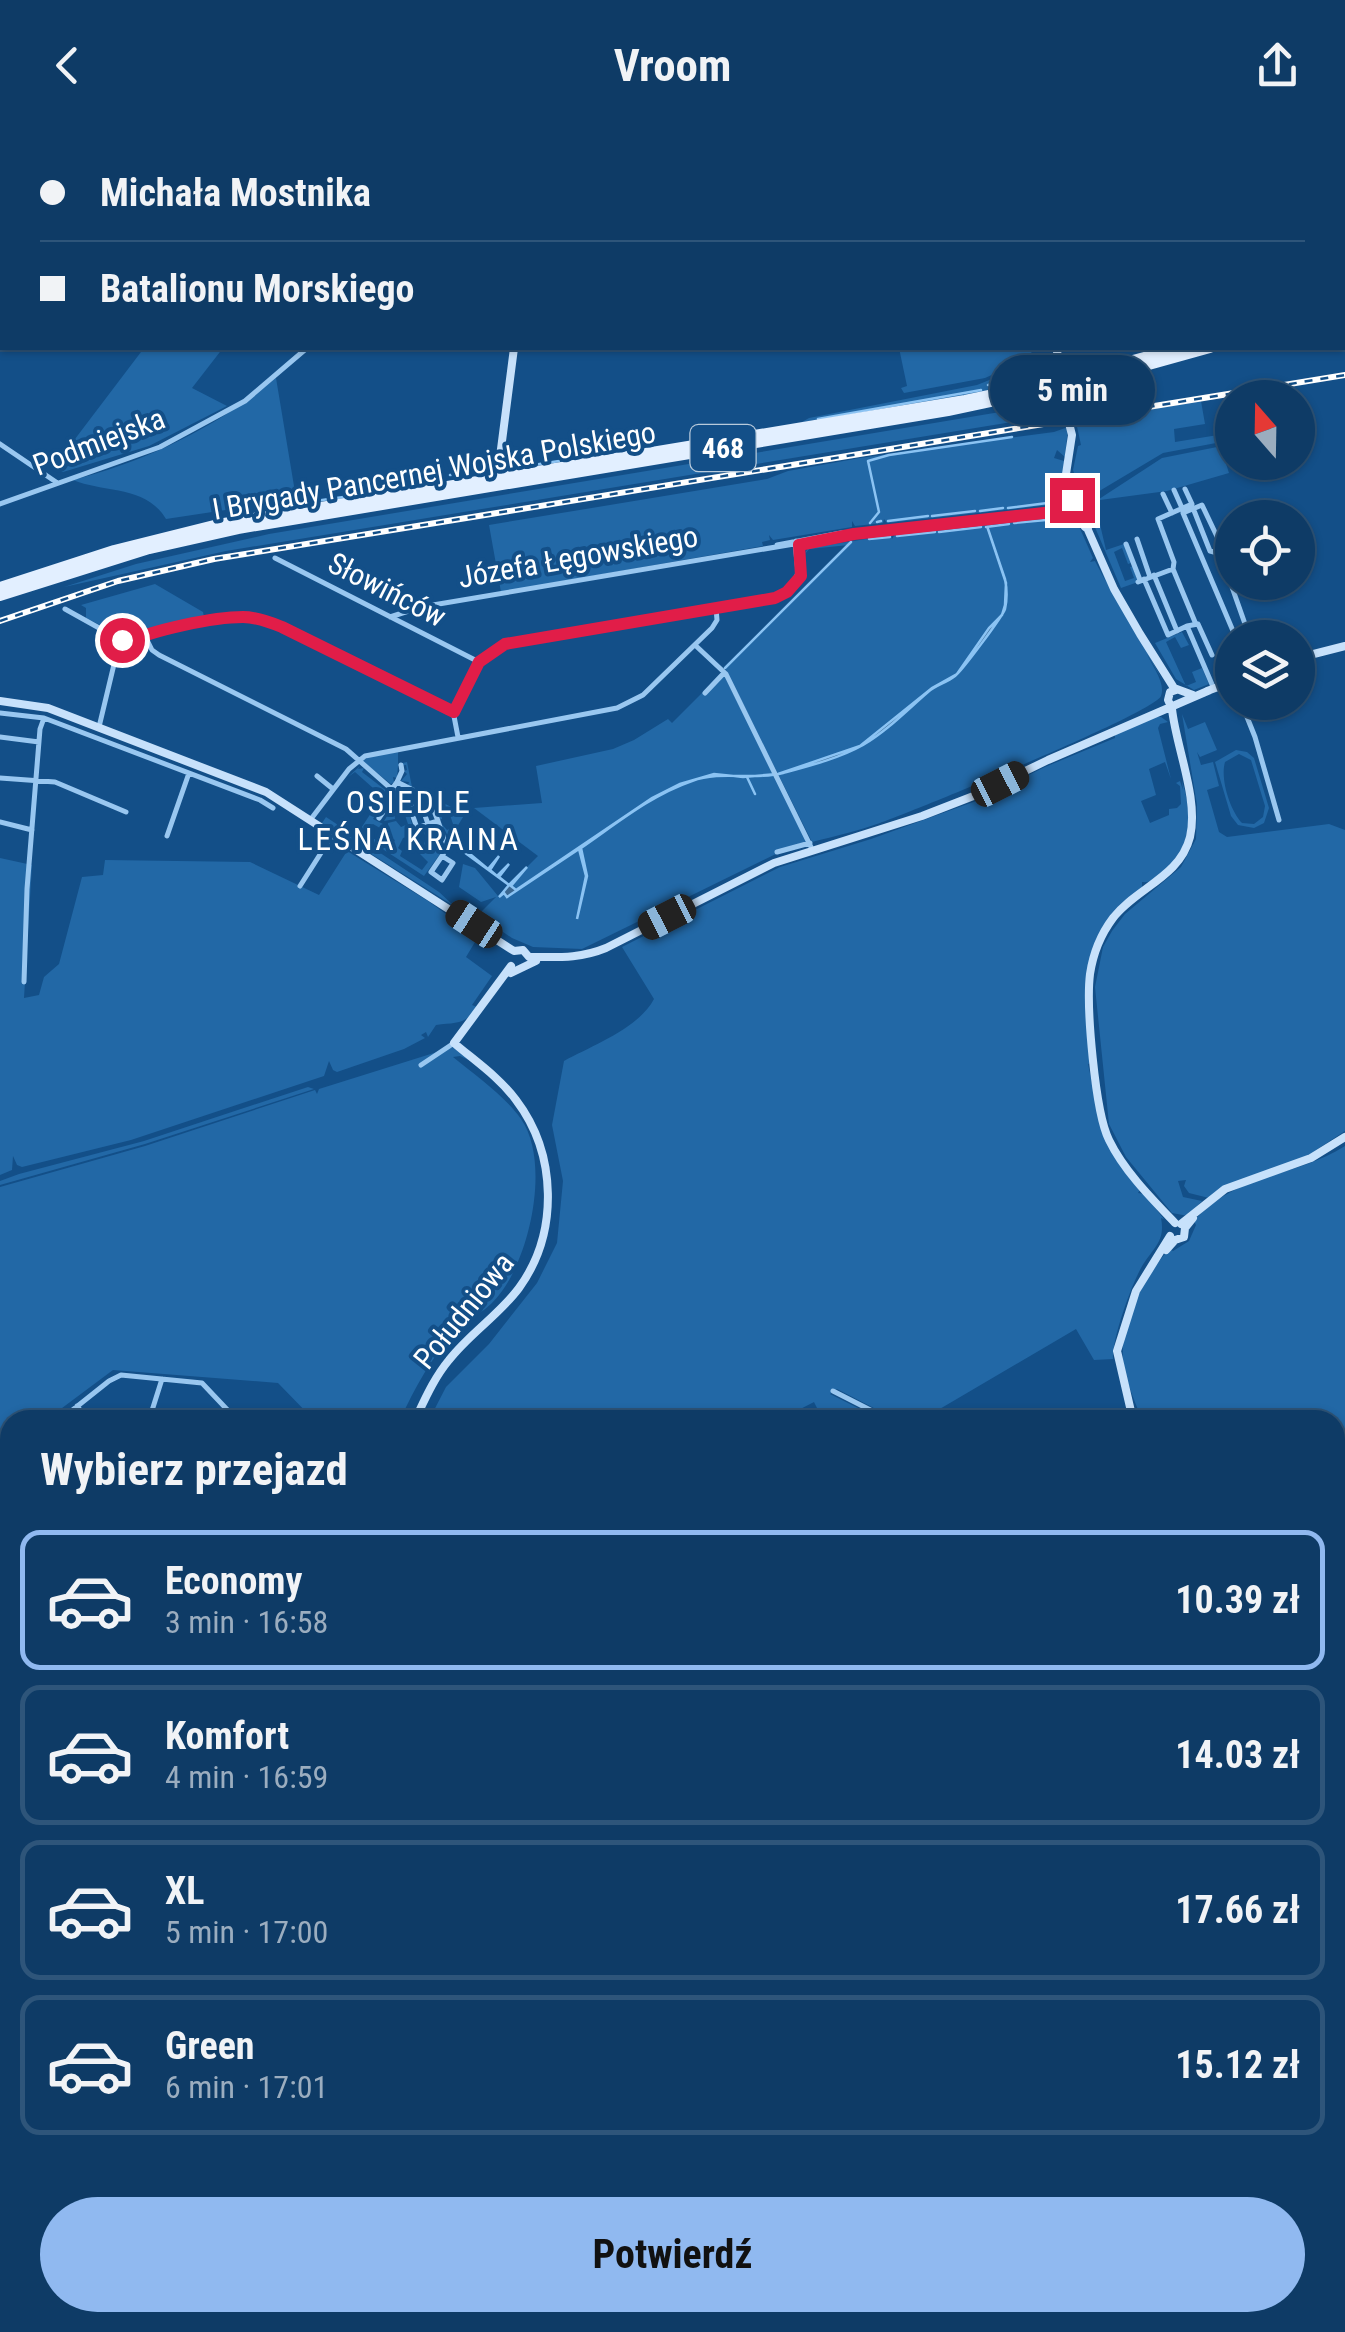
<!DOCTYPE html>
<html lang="pl">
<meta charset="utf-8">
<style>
:root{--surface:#0e3b66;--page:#1c466f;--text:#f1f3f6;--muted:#9badbf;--line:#2e557a;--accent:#90b9f0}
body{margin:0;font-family:"Roboto Condensed",sans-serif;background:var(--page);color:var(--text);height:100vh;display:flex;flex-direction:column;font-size:38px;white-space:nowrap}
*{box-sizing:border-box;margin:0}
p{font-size:32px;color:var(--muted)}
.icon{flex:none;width:55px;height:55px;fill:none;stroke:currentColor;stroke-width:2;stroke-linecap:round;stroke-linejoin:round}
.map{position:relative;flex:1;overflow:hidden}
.details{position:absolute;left:0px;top:1280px;width:1345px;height:922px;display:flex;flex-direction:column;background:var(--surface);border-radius:30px 30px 0 0;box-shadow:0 2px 8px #0004,0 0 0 2px var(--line)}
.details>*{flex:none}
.guide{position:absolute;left:0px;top:0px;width:1345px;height:220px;box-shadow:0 2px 8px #0004,0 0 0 2px var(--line);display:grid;align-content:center;height:220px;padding:0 40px;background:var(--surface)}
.needle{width:65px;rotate:340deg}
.controls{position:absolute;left:1215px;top:250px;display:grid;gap:20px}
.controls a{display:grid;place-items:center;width:100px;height:100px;border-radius:50%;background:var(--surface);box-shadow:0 2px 8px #0004,0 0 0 2px var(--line);font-size:50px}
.end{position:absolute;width:45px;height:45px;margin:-22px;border:12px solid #e11d48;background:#fff;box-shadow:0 0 0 5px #fff}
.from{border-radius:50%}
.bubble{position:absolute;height:70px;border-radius:35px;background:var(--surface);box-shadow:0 2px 8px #0004,0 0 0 2px var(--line);font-size:32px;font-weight:700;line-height:70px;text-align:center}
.car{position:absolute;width:30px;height:60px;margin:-30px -15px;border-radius:12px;box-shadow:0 0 8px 2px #0007;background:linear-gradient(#222 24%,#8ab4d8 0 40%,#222 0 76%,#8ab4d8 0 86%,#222 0)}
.guide b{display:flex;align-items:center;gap:35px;height:95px;font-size:38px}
.guide b+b{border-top:2px solid var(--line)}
.guide i{width:25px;height:25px;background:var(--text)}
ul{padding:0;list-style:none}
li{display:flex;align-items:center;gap:30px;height:140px;margin:0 20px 15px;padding:0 20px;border:5px solid var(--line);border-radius:20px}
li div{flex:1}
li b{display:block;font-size:38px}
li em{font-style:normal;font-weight:700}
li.current{border-color:var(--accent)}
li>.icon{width:90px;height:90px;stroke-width:1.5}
h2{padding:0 40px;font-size:45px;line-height:120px}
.button{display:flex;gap:20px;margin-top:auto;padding:20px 40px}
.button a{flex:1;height:115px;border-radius:60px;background:var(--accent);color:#111;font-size:40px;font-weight:700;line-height:115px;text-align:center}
header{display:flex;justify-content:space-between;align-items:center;height:130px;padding:0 40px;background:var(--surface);font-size:45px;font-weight:700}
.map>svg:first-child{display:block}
.green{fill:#2268a6;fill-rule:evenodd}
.water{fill:#3a6791;stroke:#8bc3f3;stroke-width:2.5}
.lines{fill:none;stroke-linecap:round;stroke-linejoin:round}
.stream{stroke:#8bc3f3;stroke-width:2.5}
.street{stroke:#99c7f0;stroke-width:5}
.secondary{stroke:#c7e1fb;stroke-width:8}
.primary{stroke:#e2efff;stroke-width:10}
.rail-casing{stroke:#fff;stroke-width:6}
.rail{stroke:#134f88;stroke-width:2.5;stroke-dasharray:8;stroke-linecap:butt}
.route{stroke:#e11d48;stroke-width:12}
.labels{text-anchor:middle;stroke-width:8;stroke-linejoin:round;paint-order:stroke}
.shield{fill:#134f88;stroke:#b8cadb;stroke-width:2.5}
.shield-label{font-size:28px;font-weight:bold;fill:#fff}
.street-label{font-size:30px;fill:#fff;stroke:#134f88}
.neighbourhood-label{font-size:32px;letter-spacing:2.5px;fill:#fff;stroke:#134f88}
</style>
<header><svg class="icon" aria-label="back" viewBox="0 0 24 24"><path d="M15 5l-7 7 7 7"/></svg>Vroom<svg class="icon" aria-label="share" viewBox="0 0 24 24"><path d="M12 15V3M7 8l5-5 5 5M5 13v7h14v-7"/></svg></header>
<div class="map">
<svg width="1345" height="2202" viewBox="0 0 1345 2202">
<rect width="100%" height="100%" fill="#134f88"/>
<path class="green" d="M 144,218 L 223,218 L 192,258 L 227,276 L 149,316 L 63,342 L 53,338 Z
M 899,218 L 1032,218 L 1031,222 L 1034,226 L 985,248 L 904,263 L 901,258 L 907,256 Z
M 1044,225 L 1051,225 L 1055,240 L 1047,246 L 988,257 L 992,260 L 980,264 L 802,292 L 809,288 L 977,255 L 1027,235 L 1033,241 L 1033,233 L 1037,230 L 1044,240 Z
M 276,248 L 295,362 L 289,363 L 285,371 L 166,389 C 146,355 104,363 73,350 C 145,332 219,296 276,248 Z
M 1201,271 L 1205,294 L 1174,299 L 1175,312 L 1218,305 L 1220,310 L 1232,310 L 1163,323 L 1096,363 L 1090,365 L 1080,361 L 1073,340 L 1078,316 L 1081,315 L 1076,292 Z
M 1018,279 L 1024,290 L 226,421 L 64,457 L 136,434 L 269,404 Z
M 1068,297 L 1065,327 L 1057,320 L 1054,328 L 1064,331 L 1067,364 L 1058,374 L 887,393 L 884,389 L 883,393 L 855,396 L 852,391 L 852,397 L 773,410 L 769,405 L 770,410 L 762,412 L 763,416 L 501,462 L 489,395 L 767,349 L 788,341 L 860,328 L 1054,302 Z
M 1232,314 L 1221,318 L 1229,343 L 1167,361 L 1100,370 L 1098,386 L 1106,420 L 1124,414 L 1131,433 L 1128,434 L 1122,418 L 1114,422 L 1125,451 L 1134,448 L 1130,437 L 1133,436 L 1138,452 L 1121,458 L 1091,388 L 1096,371 L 1162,328 Z
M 1065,383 L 1078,394 L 1093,428 L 1090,432 L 1095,431 L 1106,452 L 1097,431 L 1099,433 L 1164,553 L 1147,524 C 1152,536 1166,553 1161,566 C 1154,583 914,681 880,693 C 858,701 835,706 812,712 L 725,538 L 849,415 L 809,419 L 805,424 L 806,432 C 805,426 804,422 809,418 L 891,405 L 892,409 L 895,404 L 1047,388 L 1050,394 L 1050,388 L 1066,386 Z
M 155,454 L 203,482 L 204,487 L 122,506 L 86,488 L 86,478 L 81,475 Z
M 1182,502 L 1189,515 L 1181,518 L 1175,507 L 1166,512 L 1186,556 L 1196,552 L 1192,542 L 1202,538 L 1209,554 L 1194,560 L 1176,549 L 1155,513 Z
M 720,545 L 724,545 L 807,712 L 778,723 L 582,819 L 533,817 L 512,808 L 478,785 L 496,767 L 481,772 L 459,757 L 463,734 L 475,738 L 498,766 L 538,726 L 474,678 L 542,673 L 536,636 L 613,619 L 634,610 L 668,589 L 672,593 Z
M 1182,584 L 1188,599 L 1205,592 L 1217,620 L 1200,627 L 1197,622 L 1201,635 L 1213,632 L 1219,656 L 1207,660 L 1219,702 L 1227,707 L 1329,694 L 1345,700 L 1345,1001 L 1304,1028 L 1209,1068 L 1189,1063 L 1184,1056 L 1186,1050 L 1178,1051 L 1183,1067 L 1202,1071 L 1188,1086 L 1172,1083 L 1126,1027 L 1109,994 L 1095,857 L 1103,817 L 1112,801 L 1125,784 L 1181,737 L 1196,709 L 1197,675 Z
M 1153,587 L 1161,587 L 1168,592 L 1160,594 L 1158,598 L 1171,649 L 1165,632 L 1149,639 L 1156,665 L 1141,671 L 1150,693 L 1169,685 L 1169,679 L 1177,678 L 1181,674 L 1180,656 L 1176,653 L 1180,651 L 1183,660 L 1182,651 C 1193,684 1192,719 1162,743 C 1154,749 1150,753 1142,752 L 1142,758 L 1094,817 L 1091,933 L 1088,934 L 1098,982 L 1140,1060 L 1138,1063 L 1144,1064 L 1164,1089 L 1161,1088 C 1166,1112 1152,1119 1141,1138 C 1131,1156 1112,1209 1113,1229 L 1094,1230 L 1076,1199 L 921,1290 L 897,1290 L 837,1259 L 830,1264 L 882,1290 L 823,1290 L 814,1272 L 779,1290 L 429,1290 L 446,1257 L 489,1214 L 537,1153 L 557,1113 L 563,1051 L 552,995 L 564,931 C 593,915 638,899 654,869 L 622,817 L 780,737 L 871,709 L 976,671 L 1045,637 L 1115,608 L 1115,605 Z
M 1236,620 L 1247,622 L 1254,628 L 1269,678 L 1264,693 L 1254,698 L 1238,695 L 1231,686 L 1215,632 ZM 1239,624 L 1251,630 L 1265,676 L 1263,687 L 1254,694 L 1242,693 C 1230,680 1220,649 1225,632 Z
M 398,622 L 398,634 L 407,632 L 412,657 L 465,684 L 447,713 L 448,706 L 440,692 L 447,700 L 454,697 L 448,679 L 441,681 L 442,689 L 439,690 L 436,680 L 439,678 L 434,676 L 436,672 L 408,655 L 409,652 L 401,651 L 407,644 L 404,641 L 407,640 L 406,635 L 398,636 L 397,648 L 393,647 L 394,652 L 391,654 L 362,631 L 371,626 Z
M 360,636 L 358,639 L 364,638 L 362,642 L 388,662 L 390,660 L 392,665 L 388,665 L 373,689 L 387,696 L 385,705 L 378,702 L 380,698 L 373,694 L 367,698 L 367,704 L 389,719 L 395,710 L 388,707 L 388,693 L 396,691 L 401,697 L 408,694 L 402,676 L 394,679 L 395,689 L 384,691 L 398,669 L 396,666 L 403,673 L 405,670 L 414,701 L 419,700 L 416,704 L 403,708 L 398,718 L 402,721 L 400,726 L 422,740 L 428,732 L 420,724 L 425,711 L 428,710 L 433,718 L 441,715 L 435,698 L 427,700 L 426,709 L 423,698 L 437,695 L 445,717 L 424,746 L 358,703 L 382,666 L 355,642 L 348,647 Z
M 326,687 L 439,762 L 454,776 L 322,693 Z
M 347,721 L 428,771 L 478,807 L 466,827 L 492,846 L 472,875 L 477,877 C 465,896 455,892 436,895 L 428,907 L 426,902 L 421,905 L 425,908 L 404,919 L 337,942 L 333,940 L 329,931 L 324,946 L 131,1010 L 22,1037 L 17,1035 L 13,1026 L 12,1040 L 0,1045 L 0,728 L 32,735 L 24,868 L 39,865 L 44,847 L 59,834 L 82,747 L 103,745 L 105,730 L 250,732 L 319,765 Z
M 453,917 L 473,932 L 460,926 L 453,927 C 475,945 505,966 521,989 C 551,1032 530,1127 499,1165 C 485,1183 472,1186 458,1199 C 433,1224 414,1259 400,1290 L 314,1290 L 278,1253 L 113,1240 L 46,1290 L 10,1290 L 10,1317 L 0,1325 L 0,1057 L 145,1016 L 315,960 L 317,964 L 319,959 Z
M 308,957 L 314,959 L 145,1014 L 0,1055 L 0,1051 L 19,1044 L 144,1011 Z
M 1345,1016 L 1345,1582 L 1335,1589 L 1335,1290 L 1142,1290 C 1135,1271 1125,1250 1123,1230 C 1120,1191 1146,1145 1169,1119 L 1173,1121 L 1189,1111 L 1196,1095 L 1194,1091 C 1237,1042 1292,1049 1345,1016 Z
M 0,1343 L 10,1348 L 10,1499 L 0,1509 Z
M 0,1643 L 10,1646 L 10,1729 L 0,1736 Z
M 1335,1794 L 1345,1795 L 1345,2012 L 1335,2007 Z
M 10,1876 L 10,2085 L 4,2084 L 0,2038 L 8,1968 L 0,1968 L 0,1880 Z
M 10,2150 L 10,2192 L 322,2193 L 317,2201 L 298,2202 L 0,2202 L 0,2157 Z"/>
<path class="water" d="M 987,396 L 1005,449 C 1007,459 1007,470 1005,479 C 1002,487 962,541 955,546 C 946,553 936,555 928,562 C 907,580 887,601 863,615 C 840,628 809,636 783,643 C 753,651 722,640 692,651 C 651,665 616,694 581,718 L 587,746 L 577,789 L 586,746 L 579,719 L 507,767 L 504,763 L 499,767 L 509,755 L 453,714 L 458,714 L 488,739 L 499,726 L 490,740 L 497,746 L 509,734 L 499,747 L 509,755 L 527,737 L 511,756 L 516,760 L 652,668 L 680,654 L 714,644 L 743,647 L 778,644 L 860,616 L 932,558 L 957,544 L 989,498 L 1002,485 L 1005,475 L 1006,453 Z"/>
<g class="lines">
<path class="stream" d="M 988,255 L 1034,246
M 818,289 L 981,260
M 514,338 L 559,331
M 450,345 L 486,341
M 308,372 L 386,361
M 1008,378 L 1055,372
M 980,381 L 1003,378
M 932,386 L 975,381
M 1052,390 L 1062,389 L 1065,395
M 888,391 L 928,386
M 877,392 L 881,391
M 870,393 L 879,382 L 868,331 L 889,325 L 1012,307
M 1014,393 L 1046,390
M 986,397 L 1009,394
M 939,402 L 981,397
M 897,406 L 935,402
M 869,409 L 890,407
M 725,538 L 851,412
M 747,647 L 755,664
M 1335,2048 L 1345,2047
M 1267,2192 L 1270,2202"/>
<path class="street" d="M 39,0 L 40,2
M 310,0 L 312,2
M 349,2 L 351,0
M 0,70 L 2,68
M 0,92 L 2,97
M 0,314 L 56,352
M 1174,360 L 1182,378
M 1163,364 L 1172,383
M 0,374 L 160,317 L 245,271 L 307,218
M 1193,378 L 1210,421 L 1221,424
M 1137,409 L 1150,447
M 795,413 L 798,442 L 795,452
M 1126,414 L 1140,450
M 777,415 L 841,403 L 955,395 L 1071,380
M 275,428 L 479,532
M 1173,439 L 1174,432 L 1158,389 L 1192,374 L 1185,359
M 1154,445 L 1177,501
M 1144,449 L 1168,505 L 1187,496
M 1138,452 L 1173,439 L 1195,492
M 65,479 L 126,513
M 390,487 L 421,477 L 853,404
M 145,506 L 152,520 L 159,525 L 346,619 L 396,663 L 422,677 L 428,694 L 438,691 L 447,718 L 442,726 L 453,733 L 442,750 L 431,742 L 442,726
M 1236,508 L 1183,383 L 1202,375 L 1222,417 L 1221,426 L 1250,508
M 695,515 L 726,544 L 812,719
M 1212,525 L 1198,494 L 1187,496 L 1214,559
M 1223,545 L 1232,541
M 705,563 L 723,544
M 1241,572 L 1255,607 L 1279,690
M 0,583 L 44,588 L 260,670 L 273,678
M 99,597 L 116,526 L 126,513 L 166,500 L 243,487 L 282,497 L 453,581
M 0,607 L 39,612
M 458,607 L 453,581 L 479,532 L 495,518 L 776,468 C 801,456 808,435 796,411
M 317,646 L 333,659
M 0,648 L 55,652 L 126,682
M 397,652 L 402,641 L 401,635
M 392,659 L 397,652 L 429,668 L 438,691
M 407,669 L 417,698 L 428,694
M 379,688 L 396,663
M 311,689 L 349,639 L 365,626 L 617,578 L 643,565 L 712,498 L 717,490 L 716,478
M 0,692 L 32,700
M 167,706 L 189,643
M 777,722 L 810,713
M 300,756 L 333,704
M 24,852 L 27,759 L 40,599 L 44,588
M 421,935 L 454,913
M 833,1261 L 890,1290
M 77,1276 L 88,1290
M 60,1290 L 109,1251 L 121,1245 L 202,1253 L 237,1290
M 149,1290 L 162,1249
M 8,1328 L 10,1326
M 0,1560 L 10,1551
M 0,1606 L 10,1618
M 0,1849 L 7,1845
M 0,1919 L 10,1925
M 1335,2021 L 1345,2026
M 732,2192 L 748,2202
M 1105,2192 L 1107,2202
M 620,2202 L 621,2192"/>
<path class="secondary" d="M 122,0 L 124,2
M 488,0 L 488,2
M 201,2 L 204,0
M 1085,2 L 1087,0
M 0,129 L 2,127
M 1056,218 L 1065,251
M 1058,231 L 1058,250 L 1072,305 L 1066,344 L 1071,380 L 1085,397
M 497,350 L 514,218
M 1069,354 L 1087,376 L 1088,400 L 1114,459 L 1140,504 L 1174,558 L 1193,565
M 1298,528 L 1345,516
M 1207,561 L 1232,552
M 0,571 L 48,578 L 266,662 L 514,821 L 523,820 L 529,827 C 557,827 579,829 606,818 L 774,733 L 922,686 L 976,665 L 1048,630 L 1210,560
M 511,843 L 536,831
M 1175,1093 C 1152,1069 1124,1041 1109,1010 C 1095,982 1086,876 1090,844 C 1093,824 1101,804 1113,788 C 1136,758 1180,747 1190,707 C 1199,669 1176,617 1172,579 L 1168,570 L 1170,562 L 1176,560
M 1181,1094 L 1225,1059 L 1311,1028 L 1345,1007
M 1166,1120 L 1175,1110 L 1184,1107 L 1185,1098 L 1193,1088
M 415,1290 C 425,1269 434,1248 449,1230 C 470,1203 499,1185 519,1158 C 559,1103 557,1024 516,970 C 499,947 475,931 454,913 L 511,836
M 1133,1290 L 1117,1221 L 1136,1161 L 1170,1106
M 0,1627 L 10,1620
M 0,1640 L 10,1643
M 1250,2192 L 1251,2202"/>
<path class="primary" d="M 1342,162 L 1345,161
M 1342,171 L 1345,170
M 1058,231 L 1084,242
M 498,334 L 516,343
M 0,457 L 114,420 L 218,394 L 965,270 L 1046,253 L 1178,218
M 0,466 L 149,419 L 238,399 L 948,281 L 1095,250 L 1210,218"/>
<defs>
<path id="rail" d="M 0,491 L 118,451 L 214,429 L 1345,245"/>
</defs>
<use href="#rail" class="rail-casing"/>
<use href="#rail" class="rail"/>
</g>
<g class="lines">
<path class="route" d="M 122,510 L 126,513 C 152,500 214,487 243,487 C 257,487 270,492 282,497 L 454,582 L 479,532 L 505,514 L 775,468 L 787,462 L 801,446 L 799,415 L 854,404 L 1071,380 L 1073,373 L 1082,371 L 1069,354 L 1072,370"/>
</g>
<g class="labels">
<rect class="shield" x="690.5" y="295" width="65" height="46" rx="8"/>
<g class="shield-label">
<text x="723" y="328">468</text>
</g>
<g class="street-label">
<text transform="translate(99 312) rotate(-21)" y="10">Podmiejska</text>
<text transform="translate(434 341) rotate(-10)" y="10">I Brygady Pancernej Wojska Polskiego</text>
<text transform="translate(578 427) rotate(-10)" y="10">Józefa Łęgowskiego</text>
<text transform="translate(387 460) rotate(27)" y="10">Słowińców</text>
<text transform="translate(464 1181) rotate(-51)" y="10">Południowa</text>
</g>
<g class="neighbourhood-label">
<text x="409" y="683">OSIEDLE<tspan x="409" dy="37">LEŚNA KRAINA</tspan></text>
</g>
</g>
</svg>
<div class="controls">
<a><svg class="needle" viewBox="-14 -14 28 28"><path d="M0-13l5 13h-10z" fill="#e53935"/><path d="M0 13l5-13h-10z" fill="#9badbf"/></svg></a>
<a><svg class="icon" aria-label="locate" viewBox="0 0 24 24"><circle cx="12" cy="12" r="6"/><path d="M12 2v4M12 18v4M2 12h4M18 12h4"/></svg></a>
<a><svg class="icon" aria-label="layers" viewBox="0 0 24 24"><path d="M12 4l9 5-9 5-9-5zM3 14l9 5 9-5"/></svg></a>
</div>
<i class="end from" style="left:122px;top:510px"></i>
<i class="end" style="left:1072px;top:370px"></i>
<div class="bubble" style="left:990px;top:225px;width:165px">5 min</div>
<i class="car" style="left:1000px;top:654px;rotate:63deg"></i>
<i class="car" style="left:667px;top:787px;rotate:243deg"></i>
<i class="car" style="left:474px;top:794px;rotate:303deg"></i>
<div class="guide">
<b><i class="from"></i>Michała Mostnika</b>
<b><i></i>Batalionu Morskiego</b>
</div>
<section class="details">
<h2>Wybierz przejazd</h2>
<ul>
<li class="current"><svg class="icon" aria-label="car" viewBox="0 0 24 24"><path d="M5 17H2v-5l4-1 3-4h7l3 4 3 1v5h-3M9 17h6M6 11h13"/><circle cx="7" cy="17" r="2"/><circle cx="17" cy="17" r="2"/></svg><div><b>Economy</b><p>3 min · 16:58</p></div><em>10.39 zł</em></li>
<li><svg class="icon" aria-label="car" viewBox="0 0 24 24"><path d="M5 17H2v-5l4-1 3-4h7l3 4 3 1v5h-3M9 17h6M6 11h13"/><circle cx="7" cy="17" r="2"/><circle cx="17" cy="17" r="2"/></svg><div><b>Komfort</b><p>4 min · 16:59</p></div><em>14.03 zł</em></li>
<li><svg class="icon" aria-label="car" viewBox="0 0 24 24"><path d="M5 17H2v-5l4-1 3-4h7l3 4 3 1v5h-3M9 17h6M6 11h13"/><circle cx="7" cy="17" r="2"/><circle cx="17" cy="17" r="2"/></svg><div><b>XL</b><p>5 min · 17:00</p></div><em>17.66 zł</em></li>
<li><svg class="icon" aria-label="car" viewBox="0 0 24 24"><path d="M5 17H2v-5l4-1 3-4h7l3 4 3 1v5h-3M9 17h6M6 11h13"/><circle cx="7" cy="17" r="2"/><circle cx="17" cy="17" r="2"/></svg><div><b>Green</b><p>6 min · 17:01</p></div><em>15.12 zł</em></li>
</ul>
<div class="button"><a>Potwierdź</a></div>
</section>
</div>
